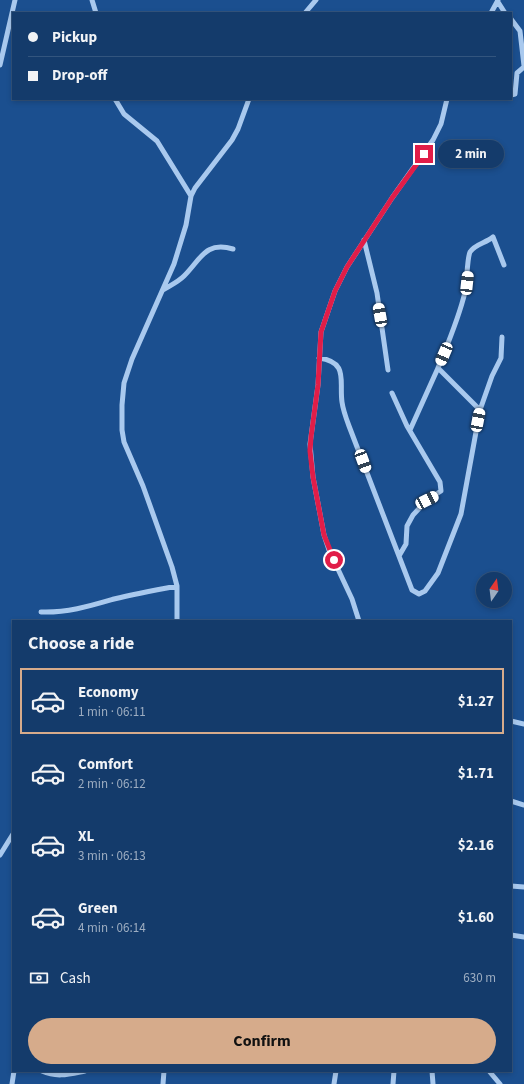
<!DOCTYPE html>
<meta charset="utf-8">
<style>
:root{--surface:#143b6b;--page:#1d4271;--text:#f1f3f6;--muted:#9dadc1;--line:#33557e;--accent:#d6ab8b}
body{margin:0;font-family:"Source Sans 3",sans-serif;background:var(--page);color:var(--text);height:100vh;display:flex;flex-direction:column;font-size:15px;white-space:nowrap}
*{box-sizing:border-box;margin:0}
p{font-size:13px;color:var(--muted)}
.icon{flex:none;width:22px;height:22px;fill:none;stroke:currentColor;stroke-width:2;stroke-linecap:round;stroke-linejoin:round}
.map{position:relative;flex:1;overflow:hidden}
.drawer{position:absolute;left:12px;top:620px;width:500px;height:452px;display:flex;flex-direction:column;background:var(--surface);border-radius:0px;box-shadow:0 2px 6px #0003,0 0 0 1px var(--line)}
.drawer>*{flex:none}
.top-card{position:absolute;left:12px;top:12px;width:500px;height:88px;border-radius:0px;box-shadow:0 2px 6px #0003,0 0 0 1px var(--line);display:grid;align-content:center;height:88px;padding:0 16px;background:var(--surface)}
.needle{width:26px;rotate:14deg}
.fabs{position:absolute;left:476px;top:572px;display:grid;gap:8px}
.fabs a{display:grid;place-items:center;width:36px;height:36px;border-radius:50%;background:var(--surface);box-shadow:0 2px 6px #0003,0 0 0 1px var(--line);font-size:20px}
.end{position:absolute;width:18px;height:18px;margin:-9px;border:5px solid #e11d48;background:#fff;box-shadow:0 0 0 2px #fff}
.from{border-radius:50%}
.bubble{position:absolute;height:28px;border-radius:14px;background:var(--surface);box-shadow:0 2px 6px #0003,0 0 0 1px var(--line);font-size:13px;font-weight:700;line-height:28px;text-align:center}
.car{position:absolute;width:12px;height:24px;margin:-12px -6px;border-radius:5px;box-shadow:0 0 3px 1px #0007;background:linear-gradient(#fff 24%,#345 0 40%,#fff 0 76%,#345 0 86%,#fff 0)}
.top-card b{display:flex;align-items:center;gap:14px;height:38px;font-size:15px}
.top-card b+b{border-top:1px solid var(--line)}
.top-card i{width:10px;height:10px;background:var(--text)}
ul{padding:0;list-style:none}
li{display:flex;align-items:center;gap:12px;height:66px;margin:0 8px 6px;padding:0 8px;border:2px solid transparent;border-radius:0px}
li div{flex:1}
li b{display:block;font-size:15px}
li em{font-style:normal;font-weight:700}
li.current{border-color:var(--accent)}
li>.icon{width:36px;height:36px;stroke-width:1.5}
h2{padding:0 16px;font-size:18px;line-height:48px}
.pay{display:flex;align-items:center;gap:10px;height:44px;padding:0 16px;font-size:15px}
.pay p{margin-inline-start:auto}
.primary-button{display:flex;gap:8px;margin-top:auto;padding:8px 16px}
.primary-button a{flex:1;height:46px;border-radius:24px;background:var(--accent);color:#111;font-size:16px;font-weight:700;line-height:46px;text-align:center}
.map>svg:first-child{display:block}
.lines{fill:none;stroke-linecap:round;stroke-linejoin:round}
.minor{stroke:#a9c9ee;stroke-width:5}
.route{stroke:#e11d48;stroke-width:5}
</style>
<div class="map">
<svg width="524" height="1084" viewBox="0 0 524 1084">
<rect width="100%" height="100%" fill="#1b4f8f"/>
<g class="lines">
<path class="minor" d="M 92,0 L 96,13
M 498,2 L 505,13
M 305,13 L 316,0
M 491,13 L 498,0
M 511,19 L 520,31 L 524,66
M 0,65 L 15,0
M 511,95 L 515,94 L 517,73 L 524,67
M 115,99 L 124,114 L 157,141 L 191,196
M 364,240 L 377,293 L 388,370
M 163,290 C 171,285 178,282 184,276 C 201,259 205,241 233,249
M 319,358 C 349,362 339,381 342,402 C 343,410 346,418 349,426 L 412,590 L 419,594 L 425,591 L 438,573 L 461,514 L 480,410 L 492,376 L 501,358 L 502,337
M 392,393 L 407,426 L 440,482 L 441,491 L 427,500 L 413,515 L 407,526 L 406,544 L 399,556
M 480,410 L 438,368 C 448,343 459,318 465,292 C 467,283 467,258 470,252 C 475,244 486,243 493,237 L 504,265
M 410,430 L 438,368
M 41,612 C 67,613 90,606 114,599 C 135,594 156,590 177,586
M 177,621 L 177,586 L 172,567 L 143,486 L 124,442 L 122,430 L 122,405 L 124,383 L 132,359 L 174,264 L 186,225 L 191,196 L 195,188 L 232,140 L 238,129 L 249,99
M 359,621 L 352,599 L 329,550 L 324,535 L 313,477 L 310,444 L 318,385 L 321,332 L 335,291 L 347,267 L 392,198 L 433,140 L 441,124 L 447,99
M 511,721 L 524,724
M 511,801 L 524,805
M 0,855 L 13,834
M 511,886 L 524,887
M 511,935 L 524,937
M 42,1071 C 57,1078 70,1074 85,1071
M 432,1071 L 433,1084
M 489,1071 L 500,1084
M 12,1084 L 14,1071
M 163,1084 L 164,1071
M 334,1084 L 336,1071
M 393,1084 L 394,1071"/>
</g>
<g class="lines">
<path class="route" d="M 334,560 L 324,535 L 313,477 L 310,451 L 311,437 L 318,385 L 321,332 L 335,291 L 347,267 L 392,198 L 424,154"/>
</g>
</svg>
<div class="fabs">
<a><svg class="needle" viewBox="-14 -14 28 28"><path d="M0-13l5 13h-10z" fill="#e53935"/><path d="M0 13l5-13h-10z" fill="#9dadc1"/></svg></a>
</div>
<i class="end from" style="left:334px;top:560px"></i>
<i class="end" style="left:424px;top:154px"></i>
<div class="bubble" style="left:438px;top:140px;width:66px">2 min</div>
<i class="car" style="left:467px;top:283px;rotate:6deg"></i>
<i class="car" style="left:380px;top:315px;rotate:350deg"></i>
<i class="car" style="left:444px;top:354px;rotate:203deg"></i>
<i class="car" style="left:478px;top:420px;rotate:11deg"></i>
<i class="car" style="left:363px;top:461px;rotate:160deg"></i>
<i class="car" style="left:427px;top:500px;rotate:63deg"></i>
<div class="top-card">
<b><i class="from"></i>Pickup</b>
<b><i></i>Drop-off</b>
</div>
<section class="drawer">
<h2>Choose a ride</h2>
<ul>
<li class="current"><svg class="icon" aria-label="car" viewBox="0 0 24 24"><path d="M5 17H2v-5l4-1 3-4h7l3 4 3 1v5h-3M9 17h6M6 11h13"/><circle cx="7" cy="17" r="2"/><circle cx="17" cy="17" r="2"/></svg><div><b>Economy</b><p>1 min · 06:11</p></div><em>$1.27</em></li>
<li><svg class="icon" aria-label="car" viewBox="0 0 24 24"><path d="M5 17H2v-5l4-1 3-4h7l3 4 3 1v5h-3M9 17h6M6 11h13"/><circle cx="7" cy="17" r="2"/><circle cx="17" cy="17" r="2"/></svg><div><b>Comfort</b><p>2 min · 06:12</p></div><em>$1.71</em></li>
<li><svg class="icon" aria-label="car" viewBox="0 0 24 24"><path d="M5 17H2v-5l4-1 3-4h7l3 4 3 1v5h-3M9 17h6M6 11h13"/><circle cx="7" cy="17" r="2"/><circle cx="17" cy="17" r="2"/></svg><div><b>XL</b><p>3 min · 06:13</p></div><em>$2.16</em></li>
<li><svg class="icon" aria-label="car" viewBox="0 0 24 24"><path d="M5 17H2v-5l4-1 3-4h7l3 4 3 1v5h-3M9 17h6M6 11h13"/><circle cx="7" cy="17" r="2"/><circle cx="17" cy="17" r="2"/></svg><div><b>Green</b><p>4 min · 06:14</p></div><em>$1.60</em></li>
</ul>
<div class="pay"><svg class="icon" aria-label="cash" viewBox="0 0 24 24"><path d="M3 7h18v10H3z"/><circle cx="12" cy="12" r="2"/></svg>Cash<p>630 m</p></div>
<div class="primary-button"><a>Confirm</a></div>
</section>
</div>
